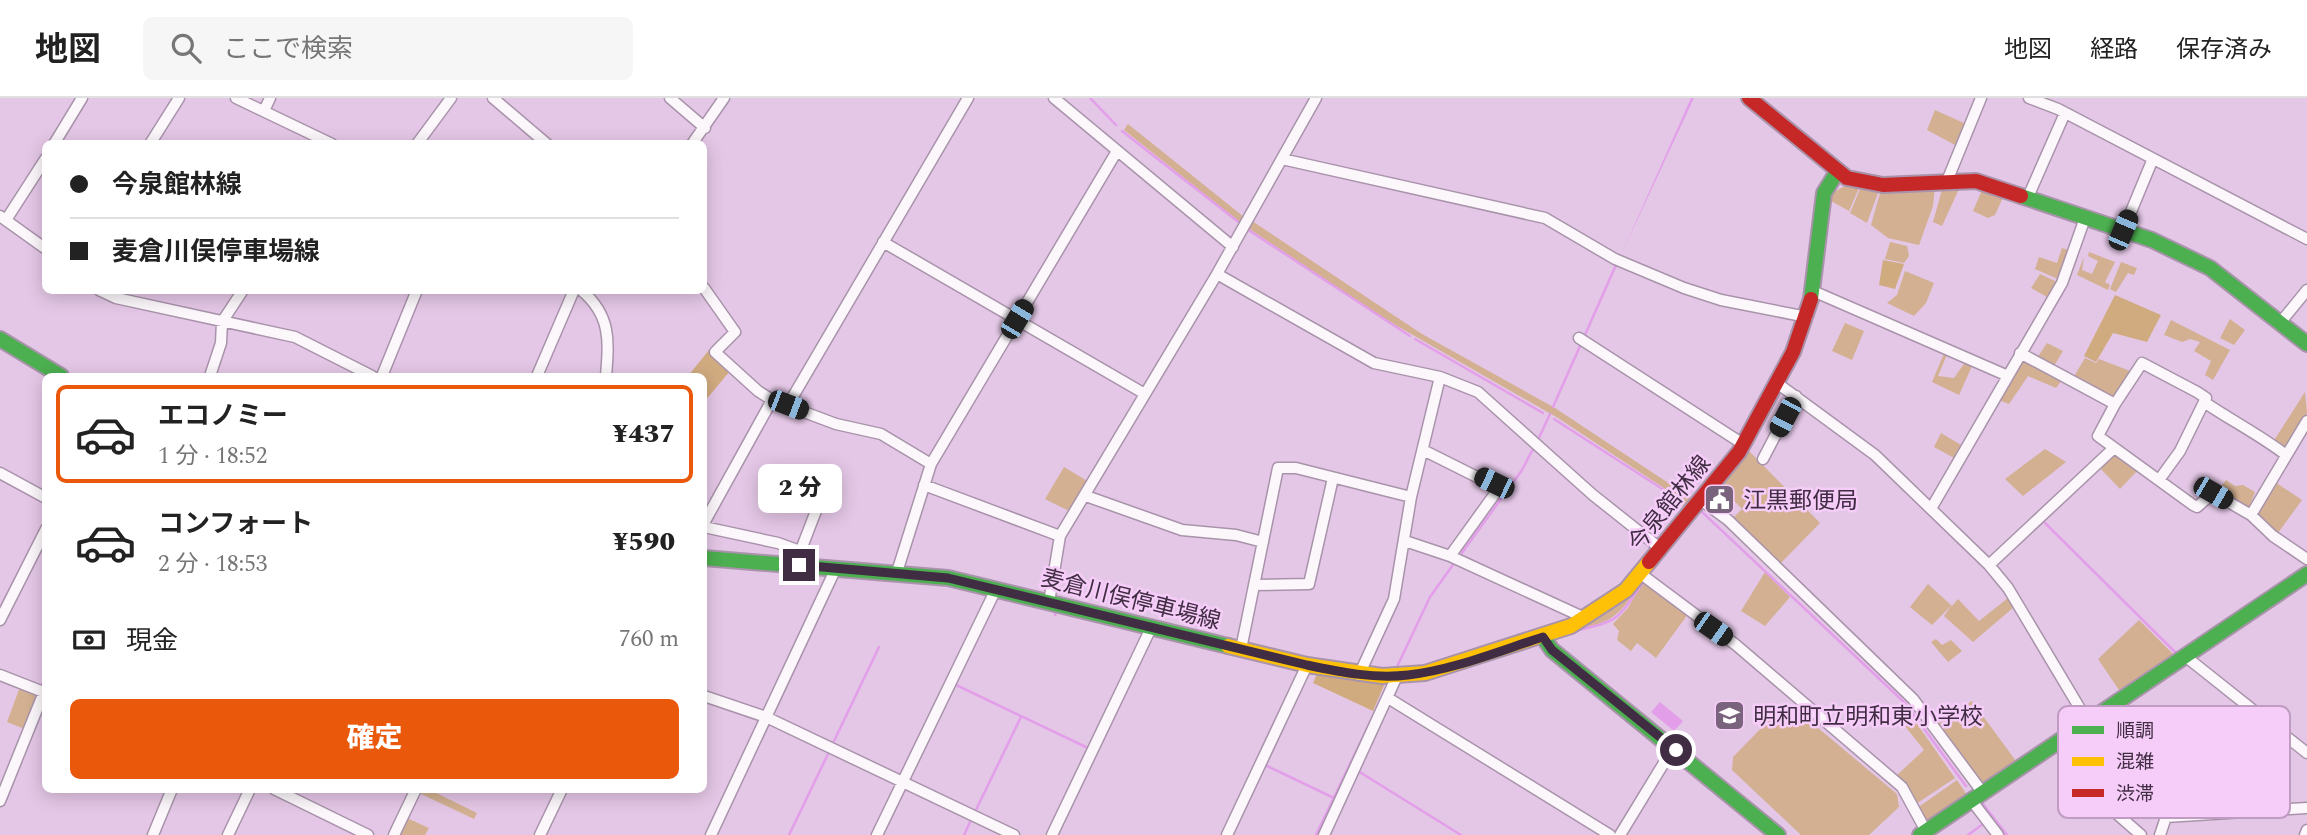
<!DOCTYPE html>
<html lang="ja">
<meta charset="utf-8">
<style>
:root{--surface:#fff;--page:#f6f6f6;--text:#222;--muted:#767676;--line:#e0e0e0;--accent:#ea580c}
body{margin:0;font-family:Spectral,"Noto Sans JP",serif;background:var(--page);color:var(--text);height:100vh;display:flex;flex-direction:column;font-size:26px;white-space:nowrap}
*{box-sizing:border-box;margin:0}
p{font-size:23px;color:var(--muted)}
.icon{flex:none;width:38px;height:38px;fill:none;stroke:currentColor;stroke-width:2;stroke-linecap:round;stroke-linejoin:round}
.map{position:relative;flex:1;overflow:hidden}
.details{position:absolute;left:42px;top:275px;width:665px;height:420px;display:flex;flex-direction:column;background:var(--surface);border-radius:10px;box-shadow:0 4px 18px #0003}
.details>*{flex:none}
.guide{position:absolute;left:42px;top:42px;width:665px;height:154px;border-radius:10px;box-shadow:0 4px 18px #0003;display:grid;align-content:center;height:154px;padding:0 28px;background:var(--surface)}
.end{position:absolute;width:32px;height:32px;margin:-16px;border:9px solid #412d43;background:#fff;box-shadow:0 0 0 4px #fff}
.from{border-radius:50%}
.bubble{position:absolute;height:49px;border-radius:10px;background:var(--surface);box-shadow:0 4px 18px #0003;font-size:23px;font-weight:800;line-height:49px;text-align:center}
.car{position:absolute;width:21px;height:42px;margin:-21px -10px;border-radius:9px;box-shadow:0 0 5px 2px #0007;background:linear-gradient(#222 24%,#8ab4d8 0 40%,#222 0 76%,#8ab4d8 0 86%,#222 0)}
.guide b{display:flex;align-items:center;gap:24px;height:66px;font-size:26px}
.guide b+b{border-top:2px solid var(--line)}
.guide i{width:18px;height:18px;background:var(--text)}
ul{padding:12px 0 0;list-style:none}
li{display:flex;align-items:center;gap:21px;height:98px;margin:0 14px 10px;padding:0 14px;border:4px solid transparent;border-radius:10px}
li div{flex:1}
li b{display:block;font-size:26px}
li em{font-style:normal;font-weight:800}
li.current{border-color:var(--accent)}
li>.icon{width:63px;height:63px;stroke-width:1.5}
.pay{display:flex;align-items:center;gap:18px;height:77px;padding:0 28px;font-size:26px}
.pay p{margin-inline-start:auto}
.button{display:flex;gap:14px;margin-top:auto;padding:14px 28px}
.button a{flex:1;height:80px;border-radius:10px;background:var(--accent);color:#fff;font-size:28px;font-weight:800;line-height:80px;text-align:center}
header{display:flex;align-items:center;gap:42px;box-sizing:border-box;height:98px;padding:0 35px;background:var(--surface);border-bottom:2px solid var(--line)}
header strong{font-size:33px}
nav{display:flex;gap:38px;margin-inline-start:auto;font-size:24px}
.search{width:490px;height:63px;background:var(--page);display:flex;align-items:center;gap:18px;box-sizing:border-box;padding:0 24px;border-radius:10px;color:var(--muted);font-size:26px}
.map>svg:first-child{display:block}
.green{fill:#d2b091}
.forest{fill:#d1ab80}
.water{fill:#e39eea}
.lines{fill:none;stroke-linecap:round;stroke-linejoin:round}
.stream{stroke:#e39eea;stroke-width:2.5}
.street-casing{stroke:#a993ab;stroke-width:13}
.fast-casing{stroke:#a993ab;stroke-width:18}
.slow-casing{stroke:#a993ab;stroke-width:18}
.jam-casing{stroke:#a993ab;stroke-width:18}
.street{stroke:#fbf7fb;stroke-width:10}
.fast{stroke:#4caf50;stroke-width:14}
.slow{stroke:#ffc107;stroke-width:14}
.jam{stroke:#c62828;stroke-width:14}
.route{stroke:#412d43;stroke-width:9}
.labels{text-anchor:middle;stroke-width:5;stroke-linejoin:round;paint-order:stroke}
.poi-label{font-size:23px;fill:#412d43;stroke:#f6ccf9;text-anchor:start}
.street-label{font-size:23px;fill:#412d43;stroke:#f6ccf9}
.key{fill:#f6ccf9;stroke:#c09cc2;stroke-width:2}
.key-label{font-size:19px;fill:#412d43}
</style>
<header>
<strong>地図</strong>
<div class="search"><svg class="icon" aria-label="search" viewBox="0 0 24 24"><circle cx="10" cy="10" r="6"/><path d="M15 15l6 6"/></svg>ここで検索</div>
<nav><a>地図</a><a>経路</a><a>保存済み</a></nav>
</header>
<div class="map">
<svg width="2307" height="737" viewBox="0 0 2307 737">
<rect width="100%" height="100%" fill="#e4c7e6"/>
<path class="green" d="M 1935,12 L 1966,26 L 1957,48 L 1927,32 Z
M 1128,26 L 1244,119 L 1241,125 L 1124,32 Z
M 1847,87 L 1859,90 L 1849,113 L 1831,103 L 1832,95 Z
M 1943,88 L 1976,88 L 1975,92 L 1966,89 L 1964,92 L 1959,91 L 1942,128 L 1933,124 Z
M 1935,90 L 1933,108 L 1919,147 L 1888,140 L 1871,127 L 1880,95 Z
M 1983,90 L 2004,97 L 1995,117 L 1988,120 L 1973,113 Z
M 1860,91 L 1878,95 L 1867,125 L 1850,115 Z
M 1252,123 L 1422,236 L 1555,310 L 1694,402 L 1687,410 L 1680,406 L 1682,402 L 1558,320 L 1385,221 L 1248,130 Z
M 1890,144 L 1907,148 L 1909,158 L 1904,165 L 1885,161 Z
M 2062,150 L 2068,152 L 2058,181 L 2035,171 L 2039,159 L 2057,165 Z
M 2089,154 L 2115,164 L 2105,184 L 2110,187 L 2108,192 L 2077,177 L 2084,159 L 2082,172 L 2092,176 L 2098,163 L 2088,158 Z
M 2121,164 L 2137,170 L 2134,177 L 2128,175 L 2116,194 L 2110,191 Z
M 1905,173 L 1934,185 L 1926,205 L 1914,218 L 1887,205 L 1897,197 Z
M 2040,176 L 2057,184 L 2047,199 L 2031,190 Z
M 2230,221 L 2245,232 L 2234,247 L 2220,240 Z
M 2171,222 L 2230,252 L 2213,282 L 2205,277 L 2211,263 L 2194,253 L 2200,244 L 2190,241 L 2182,244 L 2164,237 Z
M 1845,225 L 1864,233 L 1852,262 L 1832,253 Z
M 2047,245 L 2063,253 L 2054,268 L 2037,260 Z
M 1945,253 L 1948,254 L 1938,278 L 1954,280 L 1966,263 L 1973,266 L 1959,297 L 1932,284 Z
M 2085,260 L 2096,265 L 2099,261 L 2130,273 L 2117,298 L 2112,300 L 2073,280 Z
M 2022,261 L 2062,282 L 2056,290 L 2028,278 L 2009,306 L 1999,302 Z
M 2305,294 L 2307,315 L 2285,352 L 2273,344 Z
M 1941,335 L 1961,347 L 1954,360 L 1934,349 Z
M 2045,351 L 2066,364 L 2023,398 L 2005,381 Z
M 1748,352 L 1820,425 L 1779,467 L 1732,421 L 1742,411 L 1720,388 Z
M 2116,357 L 2137,373 L 2120,391 L 2100,370 Z
M 1064,369 L 1089,384 L 1071,414 L 1045,401 Z
M 2226,382 L 2235,388 L 2243,387 L 2255,394 L 2249,409 L 2217,394 Z
M 2275,384 L 2302,402 L 2278,435 L 2256,416 Z
M 1765,474 L 1790,499 L 1765,528 L 1741,513 Z
M 1643,483 L 1688,516 L 1656,560 L 1637,545 L 1631,553 L 1617,542 L 1619,533 L 1613,526 L 1628,510 L 1642,485 C 1618,517 1615,525 1574,531 L 1616,507 Z
M 1928,486 L 1952,508 L 1958,501 L 1979,523 L 2008,500 L 2014,509 L 1973,544 L 1944,518 L 1951,508 L 1932,527 L 1910,509 Z
M 2139,522 L 2173,556 L 2119,592 L 2098,561 Z
M 1936,541 L 1942,547 L 1951,542 L 1962,553 L 1948,564 L 1931,544 Z
M 20,589 L 39,597 L 27,632 L 7,624 Z
M 1972,603 L 2016,663 L 1981,688 L 1936,627 Z
M 1908,613 L 1955,680 L 1916,706 L 1896,678 L 1924,652 L 1900,622 Z
M 1799,614 L 1897,696 L 1899,709 L 1869,737 L 1801,737 L 1732,672 L 1733,659 L 1772,619 Z
M 1957,682 L 1967,697 L 1926,725 L 1917,710 Z
M 421,691 L 428,691 L 477,715 L 474,721 L 419,695 Z
M 407,720 L 429,730 L 425,737 L 399,737 Z"/>
<path class="forest" d="M 1883,162 L 1904,166 L 1895,191 L 1879,187 Z
M 2115,197 L 2161,217 L 2147,244 L 2113,235 L 2096,264 L 2084,258 Z
M 709,252 L 730,273 L 704,304 L 704,278 L 688,278 Z
M 1317,576 L 1385,585 L 1373,613 L 1313,585 Z"/>
<path class="water" d="M 1691,0 L 1694,0 L 1621,157 Z
M 1660,604 L 1683,623 L 1674,633 L 1651,614 Z"/>
<g class="lines">
<path class="stream" d="M 1090,0 L 1116,27
M 1122,33 L 1241,126
M 1247,131 L 1410,238
M 1415,241 L 1543,315
M 1553,309 L 1616,167
M 1554,321 L 1681,403
M 1537,344 L 1550,316
M 0,381 L 46,406
M 1701,413 L 1905,605 L 1966,688
M 2045,425 L 2176,555
M 1459,459 L 1522,372 L 1534,349
M 1055,517 L 1056,514
M 1574,533 C 1618,523 1616,524 1642,486
M 1396,571 L 1430,499 L 1455,464
M 954,586 L 1090,651
M 40,590 L 46,578
M 834,643 L 879,549
M 1265,667 L 1334,700
M 1358,673 L 1461,737
M 1983,706 L 2007,737
M 975,714 L 1021,619
M 789,737 L 828,656
M 964,737 L 972,720
M 1316,737 L 1373,618
M 1968,737 L 1983,726"/>
<defs>
<path id="street" d="M 236,0 L 332,46
M 493,0 L 547,46
M 670,0 L 705,30
M 1054,0 L 1233,149
M 2029,0 L 2058,11 L 2307,141
M 264,13 L 270,0
M 54,46 L 82,0
M 150,46 L 179,0
M 417,46 L 451,0
M 692,46 L 724,0
M 1282,61 L 1545,120 L 1615,161 L 1684,190 L 1721,202 L 1807,219
M 1947,83 L 1981,0
M 2028,99 L 2065,15
M 0,118 L 46,151
M 6,122 L 46,60
M 2123,133 L 2152,63
M 883,144 L 1145,296
M 1217,176 L 1374,265 L 1440,279 L 1478,294 L 1593,397 L 1661,451
M 704,190 L 735,234 L 715,254 L 758,293 L 772,302
M 99,192 L 116,200 L 295,239 L 372,278
M 581,192 C 611,217 609,242 606,278
M 1813,193 L 2008,278
M 2280,225 L 2307,192
M 1579,240 L 1743,346
M 2020,255 L 2115,306 L 2098,338 L 2193,407 L 2197,409 L 2213,395 L 2251,417 L 2273,438 L 2307,461
M 210,278 L 221,245 L 222,224 L 243,192
M 382,278 L 417,192
M 537,278 L 574,192
M 1777,285 L 1875,357 L 1989,467 L 2008,490 L 2082,614 L 2112,693 L 2117,716 L 2141,737
M 2115,306 L 2142,265 L 2197,294 L 2206,300 L 2204,304
M 788,307 L 968,0
M 1423,352 L 1499,390 L 1450,458
M 1763,361 L 1796,298
M 0,375 L 46,400
M 2159,382 L 2180,353 L 2204,304 C 2232,323 2260,337 2286,357
M 924,387 L 1060,438
M 1086,398 L 1182,432 L 1236,437 L 1263,444
M 1701,402 L 1728,422 L 1913,601 L 1983,695
M 1932,409 L 2062,185 L 2085,120
M 2251,417 L 2307,323
M 704,425 L 772,302 L 836,326 L 881,336 L 931,366
M 704,429 L 778,445 L 800,453
M 1405,443 L 1450,458 L 1585,520
M 799,457 L 829,379
M 1989,467 L 2114,350
M 897,474 L 931,366 L 1117,53
M 1641,476 L 1736,547 L 1902,689 L 1926,733
M 1254,487 L 1309,486 L 1333,380
M 1049,504 L 1060,438 L 1217,176 L 1316,0
M 0,522 L 46,431
M 1241,551 L 1278,370 L 1296,370 L 1411,399
M 2185,558 L 2307,655
M 0,577 L 46,595
M 1359,577 L 1394,501 L 1411,399 L 1440,279
M 704,598 L 766,619 L 1014,737
M 1388,600 L 1610,737
M 274,691 L 368,737
M 0,703 L 44,594
M 1972,703 L 1998,737
M 153,737 L 172,691
M 228,737 L 250,691
M 394,737 L 416,691
M 540,737 L 562,691
M 711,737 L 836,470
M 877,737 L 996,491
M 1052,737 L 1151,530
M 1227,737 L 1307,567
M 1324,737 L 1397,578
M 1620,737 L 1673,650
M 2160,737 L 2166,719 L 2307,710
M 2305,737 L 2307,732"/>
<path id="fast" d="M 2021,98 L 2152,142 L 2210,170 L 2307,246
M 1811,201 L 1824,95 L 1837,74
M 0,241 L 61,278
M 704,460 L 948,480 L 1228,548
M 1543,539 L 1552,552 L 1778,737
M 1920,737 L 2307,476"/>
<path id="slow" d="M 1228,548 L 1307,567 L 1382,578 L 1425,575 L 1571,528 L 1626,492 L 1649,464"/>
<path id="jam" d="M 1749,0 L 1847,80 L 1883,87 L 1976,83 L 2021,98
M 1649,464 L 1739,354 L 1793,254 L 1811,201"/>
</defs>
<use href="#street" class="street-casing"/>
<use href="#fast" class="fast-casing"/>
<use href="#slow" class="slow-casing"/>
<use href="#jam" class="jam-casing"/>
<use href="#street" class="street"/>
<use href="#fast" class="fast"/>
<use href="#slow" class="slow"/>
<use href="#jam" class="jam"/>
</g>
<g class="lines">
<path class="route" d="M 799,467 L 948,480 L 1307,567 C 1340,574 1374,581 1408,577 C 1453,572 1499,553 1543,539 L 1552,552 L 1676,652"/>
</g>
<defs>
<symbol id="civic-square" viewBox="-11 -11 22 22"><rect x="-9" y="-9" width="18" height="18" rx="4" fill="#7a637c" stroke="#f6ccf9"/><path d="M-.6-6.5H3V-4.5H.6V-3L4-1V1h2V6H-6V1h2V-1L-.6-3ZM-1.2 2.5V6h2.4V2.5Z" fill="#fff"/></symbol>
<symbol id="school-square" viewBox="-11 -11 22 22"><rect x="-9" y="-9" width="18" height="18" rx="4" fill="#7a637c" stroke="#f6ccf9"/><path d="M0-5L7-2L0 1L-7-2ZM-4 1L0 2.5L4 1V4Q0 6-4 4Z" fill="#fff"/></symbol>
</defs>
<g fill-rule="evenodd">
<use href="#civic-square" x="1702" y="384" width="35" height="35"/>
<use href="#school-square" x="1712" y="600" width="35" height="35"/>
</g>
<g class="labels">
<g class="poi-label">
<text x="1743" y="410">江黒郵便局</text>
<text x="1753" y="626">明和町立明和東小学校</text>
</g>
<g class="street-label">
<text transform="translate(1669 405) rotate(-51)" y="8">今泉館林線</text>
<text transform="translate(1131 501) rotate(14)" y="8">麦倉川俣停車場線</text>
</g>
</g>
<rect x="2058" y="608" width="232" height="112" rx="10" class="key"/>
<rect x="2072" y="628" width="32" height="8" fill="#4caf50"/>
<rect x="2072" y="659" width="32" height="9" fill="#ffc107"/>
<rect x="2072" y="691" width="32" height="8" fill="#c62828"/>
<g class="key-label">
<text x="2116" y="639">順調</text>
<text x="2116" y="670">混雑</text>
<text x="2116" y="702">渋滞</text>
</g>
</svg>
<i class="end from" style="left:1676px;top:652px"></i>
<i class="end" style="left:799px;top:467px"></i>
<div class="bubble" style="left:758px;top:366px;width:84px">2 分</div>
<i class="car" style="left:2123px;top:132px;rotate:23deg"></i>
<i class="car" style="left:1017px;top:221px;rotate:31deg"></i>
<i class="car" style="left:788px;top:307px;rotate:111deg"></i>
<i class="car" style="left:1785px;top:319px;rotate:208deg"></i>
<i class="car" style="left:1494px;top:385px;rotate:296deg"></i>
<i class="car" style="left:2213px;top:395px;rotate:120deg"></i>
<i class="car" style="left:1713px;top:531px;rotate:125deg"></i>
<div class="guide">
<b><i class="from"></i>今泉館林線</b>
<b><i></i>麦倉川俣停車場線</b>
</div>
<section class="details">
<ul>
<li class="current"><svg class="icon" aria-label="car" viewBox="0 0 24 24"><path d="M5 17H2v-5l4-1 3-4h7l3 4 3 1v5h-3M9 17h6M6 11h13"/><circle cx="7" cy="17" r="2"/><circle cx="17" cy="17" r="2"/></svg><div><b>エコノミー</b><p>1 分 · 18:52</p></div><em>¥437</em></li>
<li><svg class="icon" aria-label="car" viewBox="0 0 24 24"><path d="M5 17H2v-5l4-1 3-4h7l3 4 3 1v5h-3M9 17h6M6 11h13"/><circle cx="7" cy="17" r="2"/><circle cx="17" cy="17" r="2"/></svg><div><b>コンフォート</b><p>2 分 · 18:53</p></div><em>¥590</em></li>
</ul>
<div class="pay"><svg class="icon" aria-label="cash" viewBox="0 0 24 24"><path d="M3 7h18v10H3z"/><circle cx="12" cy="12" r="2"/></svg>現金<p>760 m</p></div>
<div class="button"><a>確定</a></div>
</section>
</div>
